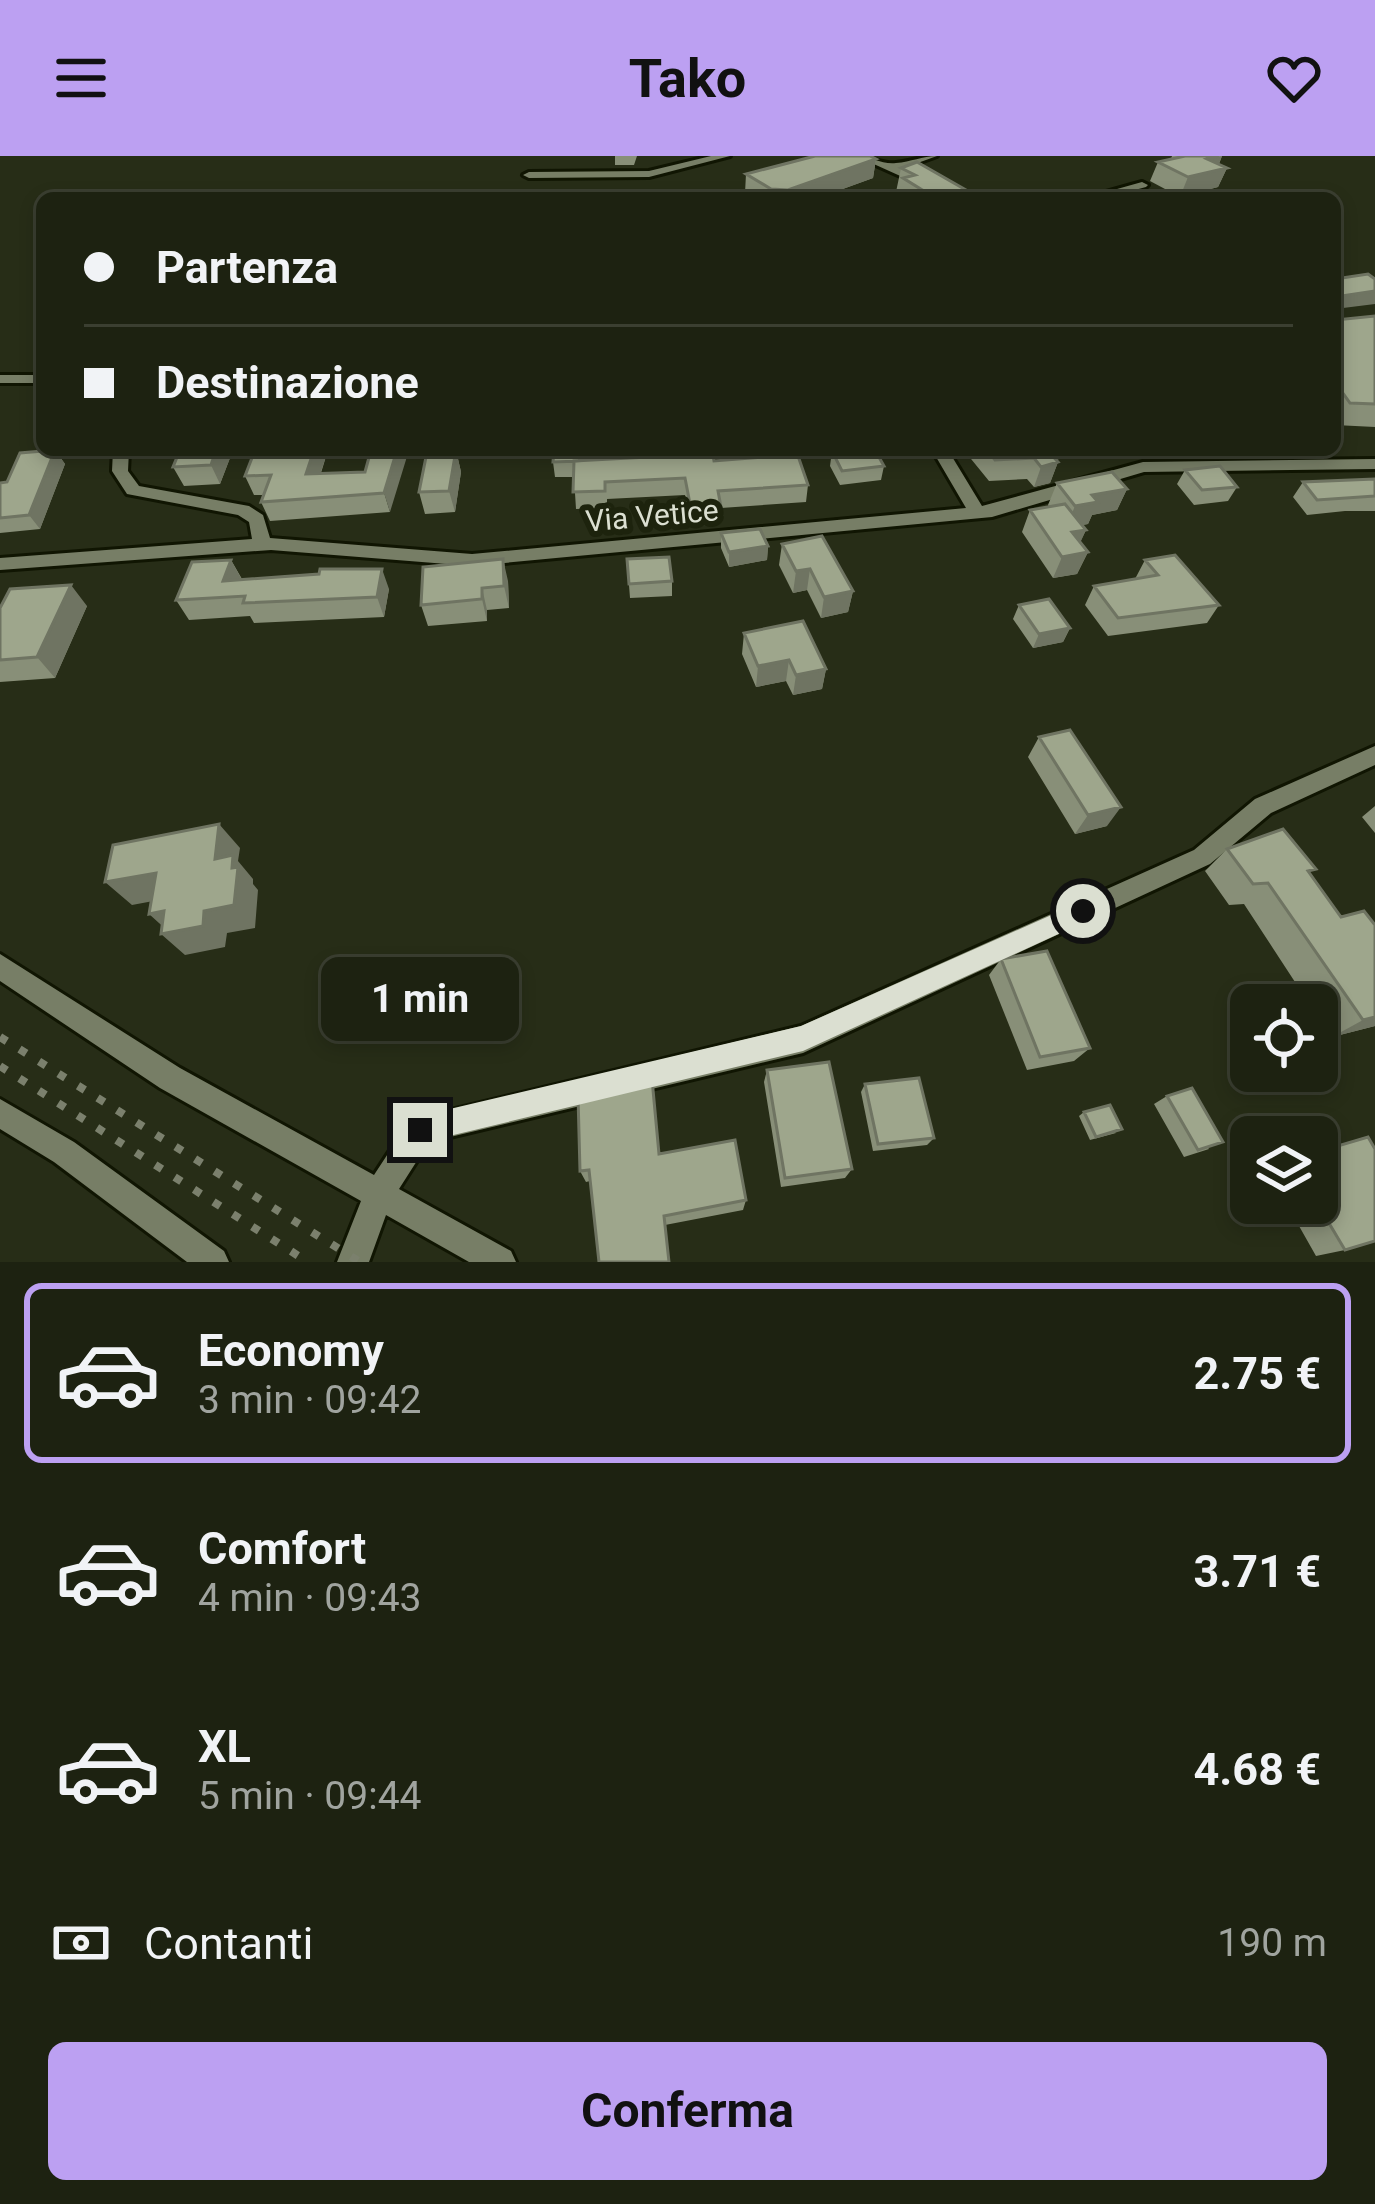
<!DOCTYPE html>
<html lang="it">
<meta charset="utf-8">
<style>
:root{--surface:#1d2211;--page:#252a1a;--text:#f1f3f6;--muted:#a0a49f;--line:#3b3f31;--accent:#bca0f2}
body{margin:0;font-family:Roboto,sans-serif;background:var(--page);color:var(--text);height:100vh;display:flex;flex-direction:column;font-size:45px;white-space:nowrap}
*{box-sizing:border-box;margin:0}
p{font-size:39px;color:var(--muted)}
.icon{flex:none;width:66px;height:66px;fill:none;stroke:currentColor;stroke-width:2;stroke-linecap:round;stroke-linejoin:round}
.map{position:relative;height:1106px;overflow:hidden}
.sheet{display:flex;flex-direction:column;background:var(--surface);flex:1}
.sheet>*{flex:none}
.guide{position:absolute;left:36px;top:36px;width:1305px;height:264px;border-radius:18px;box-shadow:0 6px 18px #0003,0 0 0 3px var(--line);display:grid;align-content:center;height:264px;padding:0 48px;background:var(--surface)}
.fabs{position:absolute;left:1230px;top:828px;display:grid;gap:24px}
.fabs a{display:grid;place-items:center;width:108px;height:108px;border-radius:18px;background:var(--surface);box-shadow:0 6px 18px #0003,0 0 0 3px var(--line);font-size:60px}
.end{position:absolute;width:54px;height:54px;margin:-27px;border:15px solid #dbdfd1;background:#111;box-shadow:0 0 0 6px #111}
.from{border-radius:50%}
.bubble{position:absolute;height:84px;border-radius:18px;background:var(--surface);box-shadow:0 6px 18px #0003,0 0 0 3px var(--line);font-size:39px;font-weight:700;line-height:84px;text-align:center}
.guide b{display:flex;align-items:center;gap:42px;height:114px;font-size:45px}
.guide b+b{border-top:3px solid var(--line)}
.guide i{width:30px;height:30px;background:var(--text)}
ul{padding:21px 0 0;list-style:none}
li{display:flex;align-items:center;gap:36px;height:180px;margin:0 24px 18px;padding:0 24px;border:6px solid transparent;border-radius:18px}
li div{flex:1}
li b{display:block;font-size:45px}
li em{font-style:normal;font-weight:700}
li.active{border-color:var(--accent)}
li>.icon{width:108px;height:108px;stroke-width:1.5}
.pay{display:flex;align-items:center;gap:30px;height:132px;padding:0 48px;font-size:45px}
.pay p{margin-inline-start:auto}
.primary-button{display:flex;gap:24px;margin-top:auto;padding:24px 48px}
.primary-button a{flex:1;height:138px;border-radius:18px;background:var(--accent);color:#111;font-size:48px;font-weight:700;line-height:138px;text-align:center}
header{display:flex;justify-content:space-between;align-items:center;height:156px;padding:0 48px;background:var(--accent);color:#111;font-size:54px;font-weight:700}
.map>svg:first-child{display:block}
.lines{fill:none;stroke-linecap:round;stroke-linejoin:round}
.minor-casing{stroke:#101502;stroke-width:6}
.minor{fill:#777e66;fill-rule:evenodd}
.rail{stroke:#7b806d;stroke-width:8;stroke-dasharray:8 15;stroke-linecap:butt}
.wall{fill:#888f78}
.shaded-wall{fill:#6f7462}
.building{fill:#9ea68c;stroke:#6f7462;stroke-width:3}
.route{fill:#dbdfd1}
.labels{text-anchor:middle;stroke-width:12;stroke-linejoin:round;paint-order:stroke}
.street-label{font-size:30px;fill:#dbdfd1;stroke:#1d230d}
</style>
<header><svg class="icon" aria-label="menu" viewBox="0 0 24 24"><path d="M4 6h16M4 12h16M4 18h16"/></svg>Tako<svg class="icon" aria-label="heart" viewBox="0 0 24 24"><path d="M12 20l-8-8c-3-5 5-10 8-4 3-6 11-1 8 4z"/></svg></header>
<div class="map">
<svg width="1375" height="1106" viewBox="0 0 1375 1106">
<rect width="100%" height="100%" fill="#272d17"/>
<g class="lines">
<defs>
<path id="minor" d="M 711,0 L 730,0 L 649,21 L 529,22 L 523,19 L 529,16 L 649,15 Z
M 856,0 C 870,0 883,9 896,7 C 911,6 922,0 937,0 L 901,13 L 965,42 L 949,42 Z
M 1142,26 L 1148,29 L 1146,31 L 1105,42 L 1085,42 Z
M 0,219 L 42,219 L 42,227 L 0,227 Z
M 113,294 L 129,294 L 128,315 L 139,330 L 249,350 L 263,359 L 270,382 L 472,398 L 966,352 L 932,294 L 948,294 L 982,350 L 1143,306 L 1375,303 L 1375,313 L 1144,316 L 992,361 L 472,410 L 271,394 L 0,414 L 0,402 L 252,383 L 249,366 L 238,359 L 127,338 L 112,315 Z
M 1375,590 L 1375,609 L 1271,657 L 1210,708 L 803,897 L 429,986 L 399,1033 L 511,1095 L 516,1106 L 469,1106 L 386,1059 L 369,1106 L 337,1106 L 361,1045 L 160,932 L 0,825 L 0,798 L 180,912 L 374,1019 L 410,964 L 801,870 L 1194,694 L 1255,643 Z
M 0,943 L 74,986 L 224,1095 L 229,1106 L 187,1106 L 54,1006 L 0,973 Z"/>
</defs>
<use href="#minor" class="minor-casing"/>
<use href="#minor" class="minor"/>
<path class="rail" d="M 0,881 L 360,1106
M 0,910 L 308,1106"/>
</g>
<path class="wall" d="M 615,0 L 637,0 L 634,9 L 615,9 Z
M 1172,0 L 1222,0 L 1219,8 L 1227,12 L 1218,31 L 1180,41 L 1150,25 L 1158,6 L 1171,3 Z
M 876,3 L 873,22 L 818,42 L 752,42 L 745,37 L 746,18 Z
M 901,12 L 980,42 L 899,42 L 900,38 L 896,36 Z
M 1375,160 L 1375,271 L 1335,269 L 1335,164 Z
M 55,294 L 65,308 L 40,373 L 0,377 L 0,327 L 7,326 Z
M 180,294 L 328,294 L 321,317 L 365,316 L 371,294 L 390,356 L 270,365 L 261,346 L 263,339 L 254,339 L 245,320 L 252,301 L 230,302 L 220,328 L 184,330 L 173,311 Z
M 456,294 L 461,316 L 455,356 L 425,358 L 419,336 Z
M 554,294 L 582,294 L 582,304 L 680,299 L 680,294 L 712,294 L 714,305 L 768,301 L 766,294 L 796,294 L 808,329 L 806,346 L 721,352 L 720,368 L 691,370 L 685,339 L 607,343 L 607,352 L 576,353 L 574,321 L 555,321 L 553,306 Z
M 951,294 L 1062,294 L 1059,303 L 1056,304 L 1058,306 L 1050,327 L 1034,331 L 1027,323 L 989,325 L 967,298 L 957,300 Z
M 832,295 L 884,310 L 881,324 L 840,329 L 830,310 Z
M 1185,314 L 1237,331 L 1228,345 L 1194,349 L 1177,328 Z
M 1375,323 L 1375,355 L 1345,355 L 1307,359 L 1293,341 L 1303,326 Z
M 1057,327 L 1127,333 L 1117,354 L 1092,359 L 1088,368 L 1082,369 L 1086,374 L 1080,386 L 1088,396 L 1077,418 L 1053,422 L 1022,376 L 1030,354 L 1049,351 L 1048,349 Z
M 721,377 L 768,390 L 767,404 L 729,411 L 721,392 Z
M 782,388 L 853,435 L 848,456 L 821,462 L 807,434 L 793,437 L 779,409 Z
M 627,403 L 672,425 L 672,440 L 630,442 Z
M 231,404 L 242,423 L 389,433 L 384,461 L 254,467 L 250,460 L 189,464 L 176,444 Z
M 1145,404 L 1219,449 L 1207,467 L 1108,480 L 1085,449 L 1094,430 L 1135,423 Z
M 508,425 L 509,452 L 487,454 L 487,465 L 428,470 L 421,449 Z
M 1019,449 L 1070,472 L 1063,486 L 1033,492 L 1013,463 Z
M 87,450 L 55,522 L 0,526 L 0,452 Z
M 744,477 L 826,513 L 822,533 L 793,539 L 786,525 L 756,531 L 742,498 Z
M 1039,581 L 1107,670 L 1075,678 L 1028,601 Z
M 1375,650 L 1375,677 L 1362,661 Z
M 1227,693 L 1310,718 L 1341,761 L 1375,870 L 1332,881 L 1317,859 L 1317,849 L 1310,849 L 1244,748 L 1229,749 L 1205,715 Z
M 1001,803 L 1090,892 L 1074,905 L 1027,914 L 989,819 Z
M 767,914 L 852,1013 L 845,1022 L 781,1031 L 764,926 Z
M 865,928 L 934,982 L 927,989 L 873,995 L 861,936 Z
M 1167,940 L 1209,993 L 1184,1001 L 1154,948 Z
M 1084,956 L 1116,977 L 1090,984 L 1079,960 Z
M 659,998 L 746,1044 L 743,1054 L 665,1069 L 590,1025 L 586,1026 L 580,1015 Z
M 1286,1047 L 1317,1047 L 1345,1094 L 1316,1100 Z"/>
<path class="shaded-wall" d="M 1222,0 L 1216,15 L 1227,12 L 1218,31 L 1180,41 L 1188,21 L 1207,3 Z
M 876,3 L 873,22 L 818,42 L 787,42 L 788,34 Z
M 1375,135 L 1375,148 L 1335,153 L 1335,141 Z
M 55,294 L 65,308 L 40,373 L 29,359 Z
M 216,294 L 225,294 L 230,302 L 220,328 L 211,309 Z
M 314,294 L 328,294 L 314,337 L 306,318 Z
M 397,294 L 409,294 L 390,356 L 384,337 Z
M 456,294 L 461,316 L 455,356 L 449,335 Z
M 959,294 L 968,294 L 967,298 L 957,300 Z
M 1039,294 L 1062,294 L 1059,303 L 1039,307 Z
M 1058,306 L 1050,327 L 1034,331 L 1041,311 Z
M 1127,333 L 1117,354 L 1092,359 L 1088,368 L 1066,372 L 1075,350 L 1092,339 Z
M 1086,374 L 1076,396 L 1072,376 Z
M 768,390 L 767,404 L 729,411 L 729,396 Z
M 1088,396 L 1077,418 L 1053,422 L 1062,401 Z
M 503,403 L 508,425 L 509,452 L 504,430 Z
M 231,404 L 242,424 L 223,425 Z
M 382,413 L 389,433 L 384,461 L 377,441 Z
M 810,413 L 807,434 L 793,437 L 796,415 Z
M 71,429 L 87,450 L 55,522 L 37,501 Z
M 482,432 L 487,454 L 487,465 L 482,443 Z
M 853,435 L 848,456 L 821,462 L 824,441 Z
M 1070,472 L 1063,486 L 1033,492 L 1039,478 Z
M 789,504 L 786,525 L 756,531 L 758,510 Z
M 826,513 L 822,533 L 793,539 L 796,519 Z
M 1121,651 L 1107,670 L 1075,678 L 1088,659 Z
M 219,668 L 240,692 L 238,705 L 253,723 L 253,728 L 258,734 L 255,772 L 227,777 L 225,791 L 185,799 L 161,778 L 169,776 L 149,758 L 164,755 L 204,755 L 215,703 Z
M 156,717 L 180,740 L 132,749 L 105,726 Z
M 1375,861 L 1375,870 L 1332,881 L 1363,864 Z"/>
<path class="building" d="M 815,0 L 870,0 L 876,3 L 788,34 L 771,33 L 746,18 Z
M 1185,0 L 1219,0 L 1207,3 L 1227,12 L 1188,21 L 1158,6 Z
M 917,6 L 980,42 L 927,42 L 932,40 L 903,22 L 915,19 L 901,12 Z
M 1368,118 L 1375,123 L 1375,135 L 1335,141 L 1335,123 Z
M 1375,160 L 1375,248 L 1350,247 L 1335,226 L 1335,164 Z
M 55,294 L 29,359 L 0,362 L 0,327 L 7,326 L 20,297 Z
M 180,294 L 216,294 L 211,309 L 173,311 Z
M 255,294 L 314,294 L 306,318 L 365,316 L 371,294 L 397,294 L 384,337 L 261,346 L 271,319 L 245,320 Z
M 456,294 L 449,335 L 419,336 L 427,296 Z
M 554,294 L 580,294 L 580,305 L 553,306 Z
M 683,294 L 712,294 L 714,305 L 775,300 L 773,294 L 796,294 L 808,329 L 718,335 L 721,351 L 691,353 L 685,322 L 605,326 L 605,335 L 573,336 L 574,305 L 684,299 Z
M 843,294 L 875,294 L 884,310 L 842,315 L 832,295 Z
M 987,294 L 1047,294 L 1058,306 L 1041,311 L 1034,302 L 995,304 Z
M 1220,310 L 1237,331 L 1202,334 L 1185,314 Z
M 1112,316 L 1127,333 L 1092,339 L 1098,346 L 1075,350 L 1057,327 Z
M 1375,323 L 1375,340 L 1317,344 L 1303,326 Z
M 1065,348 L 1086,374 L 1072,376 L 1088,396 L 1062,401 L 1030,354 Z
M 760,373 L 768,390 L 729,396 L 721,377 Z
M 822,380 L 853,435 L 824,441 L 810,413 L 796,415 L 782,388 Z
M 1175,399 L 1219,449 L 1118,462 L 1094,430 L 1158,419 L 1145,404 Z
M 669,401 L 672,425 L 629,428 L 627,403 Z
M 503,403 L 504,430 L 482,432 L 482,443 L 421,449 L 423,411 Z
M 231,404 L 223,425 L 319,418 L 320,413 L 382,413 L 377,441 L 243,447 L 245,440 L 176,444 L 192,406 Z
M 71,429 L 37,501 L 0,504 L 0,452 L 10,433 Z
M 1049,443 L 1070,472 L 1039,478 L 1019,449 Z
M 803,465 L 826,513 L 796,519 L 789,504 L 758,510 L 744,477 Z
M 1070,574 L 1121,651 L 1088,659 L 1039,581 Z
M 219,668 L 215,703 L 233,699 L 232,712 L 238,711 L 234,749 L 204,755 L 203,770 L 161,778 L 164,755 L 149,758 L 156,717 L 105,726 L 113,689 Z
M 1283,673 L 1316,713 L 1308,715 L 1341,761 L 1364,755 L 1375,769 L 1375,861 L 1363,864 L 1268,727 L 1253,728 L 1227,693 Z
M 1047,795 L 1090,892 L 1040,901 L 1001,803 Z
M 829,906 L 852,1013 L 785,1022 L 767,914 Z
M 919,922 L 934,982 L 878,988 L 865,928 Z
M 652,923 L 659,998 L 735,984 L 746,1044 L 664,1060 L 669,1106 L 599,1106 L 589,1014 L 580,1015 L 578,940 Z
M 1192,932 L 1223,986 L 1198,994 L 1167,940 Z
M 1110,949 L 1122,973 L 1096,981 L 1084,956 Z
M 1368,981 L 1375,993 L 1375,1085 L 1345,1094 L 1317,1047 L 1317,996 Z"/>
<path class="route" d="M 1083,745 L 1091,748 L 1091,763 L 803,895 L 420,987 L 411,983 L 407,974 L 411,964 L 420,960 L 801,870 Z"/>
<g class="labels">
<g class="street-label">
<text transform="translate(652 360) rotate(-5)" y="10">Via Vetice</text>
</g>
</g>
</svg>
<div class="fabs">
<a><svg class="icon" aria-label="locate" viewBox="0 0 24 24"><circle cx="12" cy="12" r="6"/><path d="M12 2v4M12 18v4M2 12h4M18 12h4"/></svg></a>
<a><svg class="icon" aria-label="layers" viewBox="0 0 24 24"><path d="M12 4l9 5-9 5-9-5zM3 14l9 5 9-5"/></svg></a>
</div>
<i class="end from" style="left:1083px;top:755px"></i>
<i class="end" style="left:420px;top:974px"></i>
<div class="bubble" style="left:321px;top:801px;width:198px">1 min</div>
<div class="guide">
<b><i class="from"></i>Partenza</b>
<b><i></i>Destinazione</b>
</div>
</div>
<section class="sheet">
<ul>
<li class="active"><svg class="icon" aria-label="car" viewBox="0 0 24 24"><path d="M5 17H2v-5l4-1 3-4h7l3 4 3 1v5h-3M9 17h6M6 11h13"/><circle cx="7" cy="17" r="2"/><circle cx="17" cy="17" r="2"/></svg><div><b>Economy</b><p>3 min · 09:42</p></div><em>2.75 €</em></li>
<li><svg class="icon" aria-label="car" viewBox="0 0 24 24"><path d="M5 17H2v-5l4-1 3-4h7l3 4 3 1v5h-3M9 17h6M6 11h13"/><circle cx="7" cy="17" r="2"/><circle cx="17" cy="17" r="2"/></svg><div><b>Comfort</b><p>4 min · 09:43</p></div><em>3.71 €</em></li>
<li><svg class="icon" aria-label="car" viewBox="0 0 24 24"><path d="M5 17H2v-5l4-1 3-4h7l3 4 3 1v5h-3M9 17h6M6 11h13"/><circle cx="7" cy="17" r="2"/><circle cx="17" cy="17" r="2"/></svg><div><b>XL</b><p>5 min · 09:44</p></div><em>4.68 €</em></li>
</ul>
<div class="pay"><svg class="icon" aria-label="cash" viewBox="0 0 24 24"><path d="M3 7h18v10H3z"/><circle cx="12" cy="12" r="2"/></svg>Contanti<p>190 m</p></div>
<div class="primary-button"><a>Conferma</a></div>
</section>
